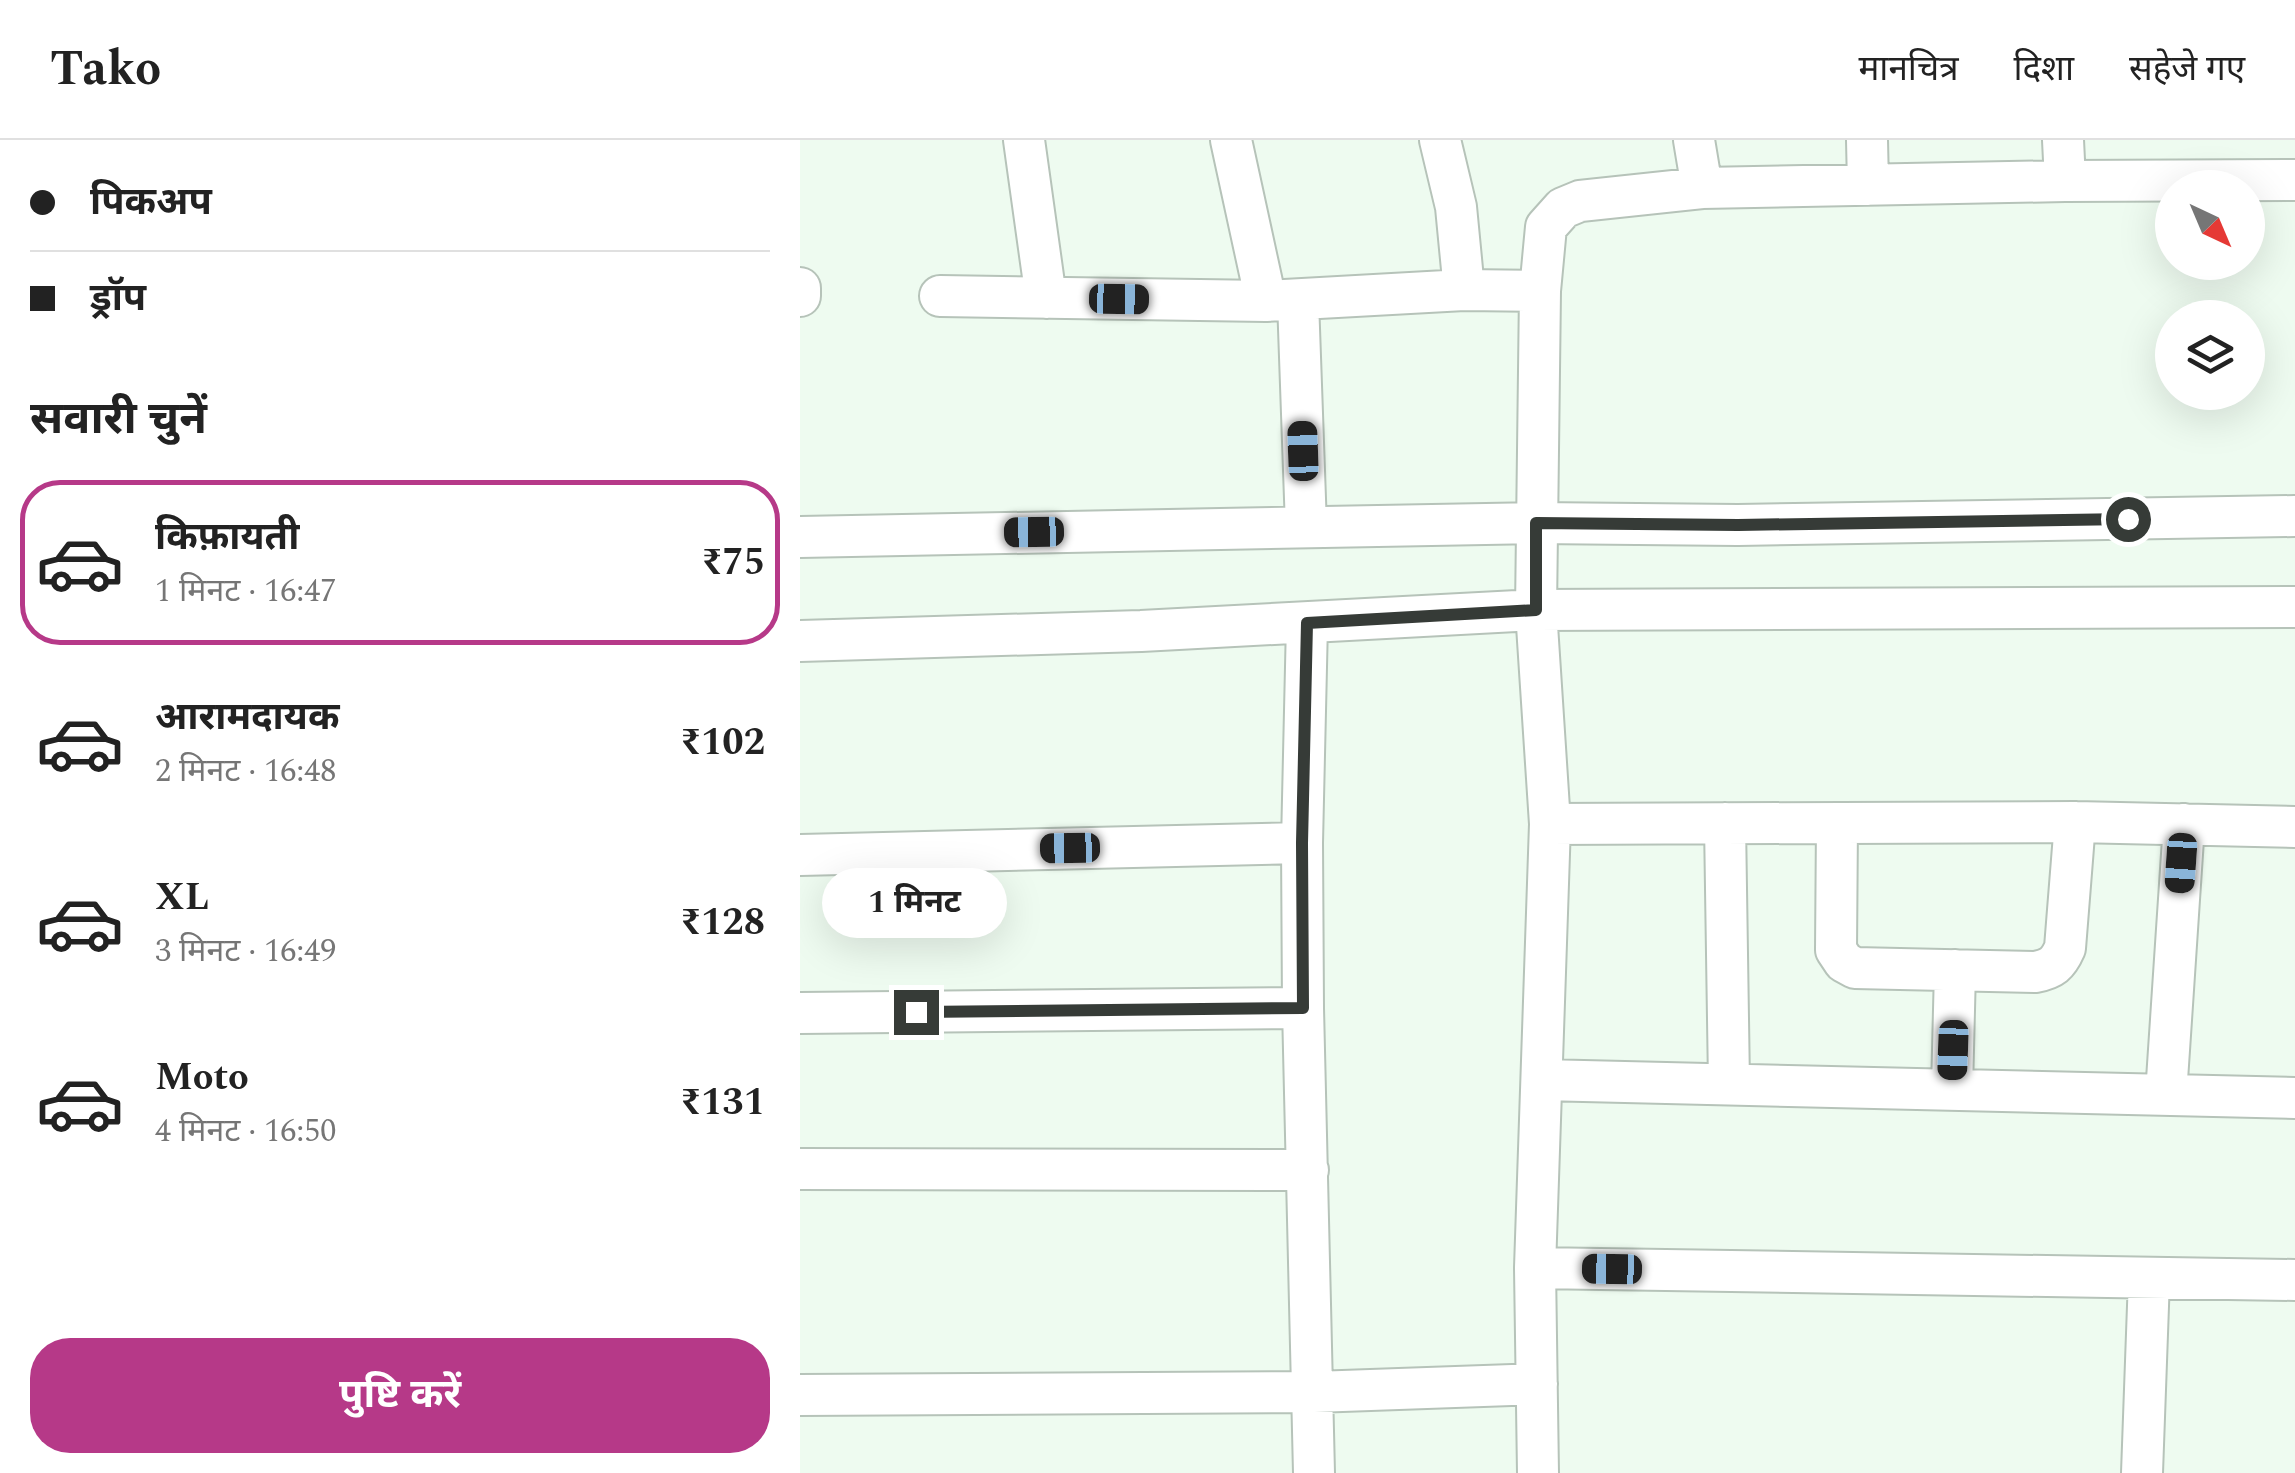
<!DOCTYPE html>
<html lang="hi">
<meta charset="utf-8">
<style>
:root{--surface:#fff;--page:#f2f2f2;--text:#222;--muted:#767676;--line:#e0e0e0;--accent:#b63988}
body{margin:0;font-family:Spectral,"Noto Sans Devanagari",serif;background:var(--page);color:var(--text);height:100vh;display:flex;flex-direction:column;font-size:38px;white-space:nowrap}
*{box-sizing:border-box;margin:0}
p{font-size:32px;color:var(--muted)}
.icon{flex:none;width:55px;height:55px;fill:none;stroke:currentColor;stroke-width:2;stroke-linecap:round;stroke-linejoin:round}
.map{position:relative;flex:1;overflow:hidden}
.sheet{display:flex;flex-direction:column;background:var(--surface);width:800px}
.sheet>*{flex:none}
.top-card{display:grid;align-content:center;height:220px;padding:0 30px;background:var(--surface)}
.needle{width:65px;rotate:136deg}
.tools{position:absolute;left:1355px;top:30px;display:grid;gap:20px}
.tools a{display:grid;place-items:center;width:110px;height:110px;border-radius:50%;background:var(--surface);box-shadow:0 10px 40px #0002;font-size:50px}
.end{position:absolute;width:45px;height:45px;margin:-22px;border:12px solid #363b37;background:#fff;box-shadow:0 0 0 5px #fff}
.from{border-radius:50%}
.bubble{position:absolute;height:70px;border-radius:35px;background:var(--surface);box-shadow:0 10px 40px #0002;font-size:32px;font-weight:700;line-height:70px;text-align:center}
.car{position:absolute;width:30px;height:60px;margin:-30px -15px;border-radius:12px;box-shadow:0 0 8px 2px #0007;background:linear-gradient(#222 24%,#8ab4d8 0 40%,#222 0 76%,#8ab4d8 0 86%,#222 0)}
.top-card b{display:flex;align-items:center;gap:35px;height:95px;font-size:38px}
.top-card b+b{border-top:2px solid var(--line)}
.top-card i{width:25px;height:25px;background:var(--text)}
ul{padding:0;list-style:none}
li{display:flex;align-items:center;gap:30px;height:165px;margin:0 20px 15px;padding:0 10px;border:5px solid transparent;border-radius:40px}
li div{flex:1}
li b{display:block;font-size:38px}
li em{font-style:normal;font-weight:700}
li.current{border-color:var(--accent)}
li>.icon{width:90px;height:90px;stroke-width:1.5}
h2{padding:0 30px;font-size:45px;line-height:120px}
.action{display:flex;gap:20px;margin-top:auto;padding:20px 30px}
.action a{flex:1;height:115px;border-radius:40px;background:var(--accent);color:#fff;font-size:40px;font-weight:700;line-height:115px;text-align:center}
header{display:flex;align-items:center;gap:60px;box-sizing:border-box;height:140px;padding:0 50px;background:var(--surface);border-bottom:2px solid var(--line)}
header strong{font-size:48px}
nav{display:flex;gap:55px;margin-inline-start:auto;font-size:35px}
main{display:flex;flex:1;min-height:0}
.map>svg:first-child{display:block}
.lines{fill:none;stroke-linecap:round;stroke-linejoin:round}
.minor-casing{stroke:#b6c3b9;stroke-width:44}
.minor{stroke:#fff;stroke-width:40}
.route{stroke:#363b37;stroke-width:12}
</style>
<header>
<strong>Tako</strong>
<nav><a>मानचित्र</a><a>दिशा</a><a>सहेजे गए</a></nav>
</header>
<main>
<section class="sheet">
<div class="top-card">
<b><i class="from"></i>पिकअप</b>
<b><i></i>ड्रॉप</b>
</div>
<h2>सवारी चुनें</h2>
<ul>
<li class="current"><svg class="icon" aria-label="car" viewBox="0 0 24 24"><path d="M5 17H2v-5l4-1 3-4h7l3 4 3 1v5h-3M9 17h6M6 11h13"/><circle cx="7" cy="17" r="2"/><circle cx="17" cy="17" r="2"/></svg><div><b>किफ़ायती</b><p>1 मिनट · 16:47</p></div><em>₹75</em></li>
<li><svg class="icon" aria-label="car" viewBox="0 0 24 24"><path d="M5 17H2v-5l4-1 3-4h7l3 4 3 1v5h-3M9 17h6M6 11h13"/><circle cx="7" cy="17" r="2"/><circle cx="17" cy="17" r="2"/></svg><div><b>आरामदायक</b><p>2 मिनट · 16:48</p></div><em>₹102</em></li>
<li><svg class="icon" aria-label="car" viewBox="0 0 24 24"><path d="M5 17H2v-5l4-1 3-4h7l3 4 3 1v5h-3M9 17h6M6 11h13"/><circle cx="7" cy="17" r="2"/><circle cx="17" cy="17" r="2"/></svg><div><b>XL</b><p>3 मिनट · 16:49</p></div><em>₹128</em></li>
<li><svg class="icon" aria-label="car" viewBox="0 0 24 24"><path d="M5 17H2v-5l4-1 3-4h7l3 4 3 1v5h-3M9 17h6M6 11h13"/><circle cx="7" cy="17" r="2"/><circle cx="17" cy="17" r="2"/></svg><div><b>Moto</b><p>4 मिनट · 16:50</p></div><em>₹131</em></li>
</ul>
<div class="action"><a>पुष्टि करें</a></div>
</section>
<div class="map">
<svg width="1495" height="1333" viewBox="0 0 1495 1333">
<rect width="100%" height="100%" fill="#eefbf0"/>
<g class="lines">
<defs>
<path id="minor" d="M 224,0 L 246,158
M 431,0 L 466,161
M 640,0 L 656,67 L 664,150
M 894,0 L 902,48
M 1067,0 L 1068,45
M 1263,0 L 1265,41
M 0,148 L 0,156
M 140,156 L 466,161 L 664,150 L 740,151
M 498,160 L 506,387
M 0,397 L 736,383 L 938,385 L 1495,376
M 507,483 L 502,703 L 503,868 L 514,1333
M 0,501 L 341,491 L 736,470 L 1495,467
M 925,683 L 929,944
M 1037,683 L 1036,810 L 1044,822 L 1055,828 L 1235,832 C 1252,829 1258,824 1265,808 L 1275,682
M 750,684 L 1275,682 L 1495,687
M 0,715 L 502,703
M 0,873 L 503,868
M 742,940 L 1495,958
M 1152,950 L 1155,830
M 1366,955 L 1384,684
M 0,1029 L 508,1030
M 735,1128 L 1495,1140
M 0,1255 L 514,1252 L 737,1244
M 738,1333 L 735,1128 L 750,684 L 736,470 L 740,151 L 746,87 L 763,68 L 780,61 L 902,48 L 1265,41 L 1495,40
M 1342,1333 L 1349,1138"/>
</defs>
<use href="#minor" class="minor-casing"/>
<use href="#minor" class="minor"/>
</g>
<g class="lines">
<path class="route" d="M 116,872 L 503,868 L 502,703 L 507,483 L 736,470 L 736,383 L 938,385 L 1328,379"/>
</g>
</svg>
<div class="tools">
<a><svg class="needle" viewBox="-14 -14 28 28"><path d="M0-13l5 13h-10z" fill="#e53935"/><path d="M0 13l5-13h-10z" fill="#767676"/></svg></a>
<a><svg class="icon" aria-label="layers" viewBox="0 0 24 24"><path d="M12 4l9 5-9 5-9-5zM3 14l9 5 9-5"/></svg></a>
</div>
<i class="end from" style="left:1328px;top:379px"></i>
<i class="end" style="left:116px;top:872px"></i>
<div class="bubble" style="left:22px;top:728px;width:185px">1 मिनट</div>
<i class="car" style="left:319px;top:159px;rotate:91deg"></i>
<i class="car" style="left:503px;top:311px;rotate:358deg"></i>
<i class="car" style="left:234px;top:392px;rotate:269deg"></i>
<i class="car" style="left:270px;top:708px;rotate:269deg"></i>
<i class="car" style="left:1381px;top:723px;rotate:184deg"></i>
<i class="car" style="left:1153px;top:910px;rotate:182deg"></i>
<i class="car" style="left:812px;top:1129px;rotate:271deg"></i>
</div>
</main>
